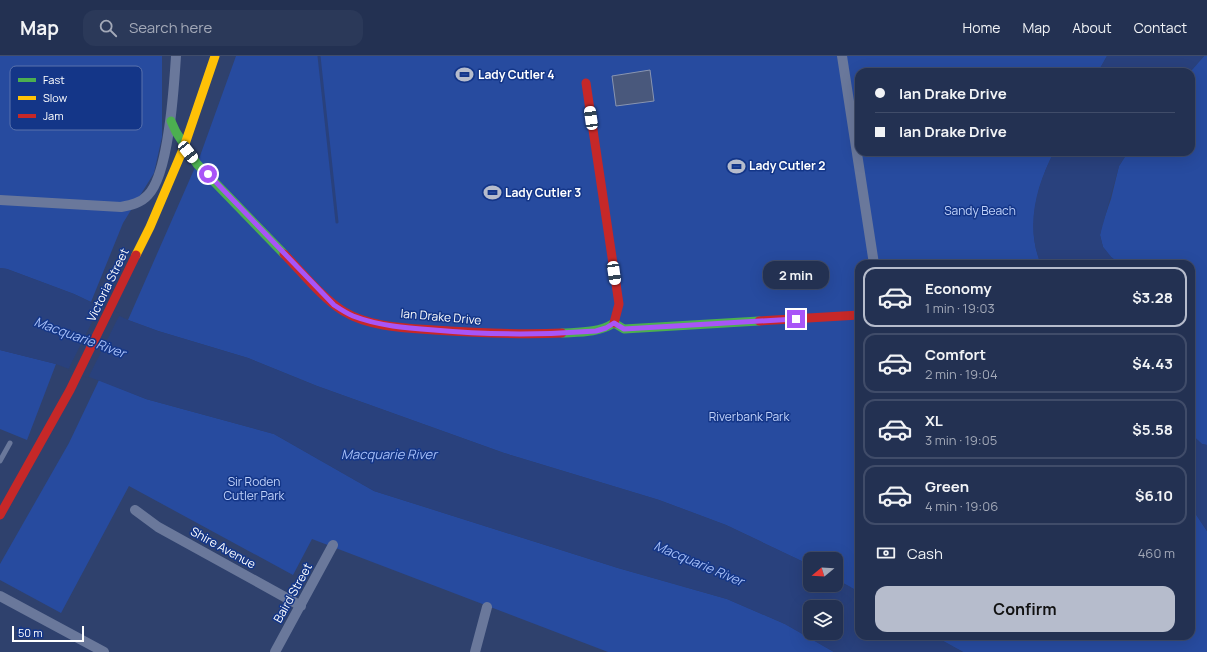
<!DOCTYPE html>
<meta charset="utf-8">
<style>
:root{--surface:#233152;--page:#2b3959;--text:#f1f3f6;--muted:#a3a9b8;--line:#404c69;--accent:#b6bccc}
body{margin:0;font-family:Manrope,sans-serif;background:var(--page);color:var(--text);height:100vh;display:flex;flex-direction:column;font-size:15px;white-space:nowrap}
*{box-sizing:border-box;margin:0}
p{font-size:13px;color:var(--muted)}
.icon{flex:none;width:22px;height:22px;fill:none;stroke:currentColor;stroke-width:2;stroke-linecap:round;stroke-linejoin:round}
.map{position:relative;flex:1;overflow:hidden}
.panel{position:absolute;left:855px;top:204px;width:340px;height:380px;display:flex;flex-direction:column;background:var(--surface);border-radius:12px;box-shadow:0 4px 16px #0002,0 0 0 1px var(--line)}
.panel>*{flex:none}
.guide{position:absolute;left:855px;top:12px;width:340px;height:88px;border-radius:12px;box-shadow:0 4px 16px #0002,0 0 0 1px var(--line);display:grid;align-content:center;height:88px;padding:0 20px;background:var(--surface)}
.needle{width:26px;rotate:252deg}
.buttons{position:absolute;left:803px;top:496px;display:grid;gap:8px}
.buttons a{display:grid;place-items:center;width:40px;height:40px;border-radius:8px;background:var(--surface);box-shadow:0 4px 16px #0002,0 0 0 1px var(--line);font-size:20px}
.scale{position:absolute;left:12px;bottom:10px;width:72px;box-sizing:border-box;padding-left:4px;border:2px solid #fff;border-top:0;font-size:11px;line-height:14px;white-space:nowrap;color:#fff;-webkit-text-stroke:3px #143688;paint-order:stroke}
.end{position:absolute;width:18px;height:18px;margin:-9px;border:5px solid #a855f7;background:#fff;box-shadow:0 0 0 2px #fff}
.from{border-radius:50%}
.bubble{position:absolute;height:28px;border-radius:12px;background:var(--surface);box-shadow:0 4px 16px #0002,0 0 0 1px var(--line);font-size:13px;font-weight:700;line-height:28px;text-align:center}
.car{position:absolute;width:12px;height:24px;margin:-12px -6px;border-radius:5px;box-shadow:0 0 3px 1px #0007;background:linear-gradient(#fff 24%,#345 0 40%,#fff 0 76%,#345 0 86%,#fff 0)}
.guide b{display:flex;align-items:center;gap:14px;height:38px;font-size:15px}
.guide b+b{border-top:1px solid var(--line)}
.guide i{width:10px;height:10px;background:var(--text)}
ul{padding:7px 0 0;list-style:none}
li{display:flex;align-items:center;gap:12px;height:60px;margin:0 8px 6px;padding:0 12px;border:2px solid var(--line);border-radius:12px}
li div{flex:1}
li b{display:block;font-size:15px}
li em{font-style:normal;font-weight:700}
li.on{border-color:var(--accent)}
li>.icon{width:36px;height:36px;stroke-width:1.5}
.pay{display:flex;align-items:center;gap:10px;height:44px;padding:0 20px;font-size:15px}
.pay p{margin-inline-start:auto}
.cta{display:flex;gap:8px;margin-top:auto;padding:8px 20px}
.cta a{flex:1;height:46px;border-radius:12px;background:var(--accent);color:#111;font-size:16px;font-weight:700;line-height:46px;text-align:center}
header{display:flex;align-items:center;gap:24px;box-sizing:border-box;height:56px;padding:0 20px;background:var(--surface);border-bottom:1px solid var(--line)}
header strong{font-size:19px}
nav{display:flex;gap:22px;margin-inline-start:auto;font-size:14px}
.search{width:280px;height:36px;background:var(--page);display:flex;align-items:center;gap:10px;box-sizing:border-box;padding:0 14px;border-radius:12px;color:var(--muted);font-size:15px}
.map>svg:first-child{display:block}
.green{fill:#274b9f}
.water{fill:#29417d;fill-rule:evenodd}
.pier{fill:#2f416d}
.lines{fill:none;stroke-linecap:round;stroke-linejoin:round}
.stream{stroke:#29417d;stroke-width:3}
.building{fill:#49587c;stroke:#8995b1}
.lane{stroke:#6a789b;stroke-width:5}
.street{stroke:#6a789b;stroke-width:10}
.fast{stroke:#4caf50;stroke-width:9}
.jam{stroke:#c62828;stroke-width:9}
.slow-bridge{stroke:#ffc107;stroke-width:9}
.jam-bridge{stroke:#c62828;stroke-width:9}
.route{stroke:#a855f7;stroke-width:5}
.labels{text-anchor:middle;stroke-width:3;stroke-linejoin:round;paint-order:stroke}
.poi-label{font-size:12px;font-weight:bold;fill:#fff;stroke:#143688;text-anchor:start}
.park-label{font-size:12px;fill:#c0d2fb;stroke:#143688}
.street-label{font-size:12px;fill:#fff;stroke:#143688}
.water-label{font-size:13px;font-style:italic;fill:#a5bef7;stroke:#143688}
.key{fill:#143688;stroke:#5a72ac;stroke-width:1}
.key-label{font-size:11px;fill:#fff}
</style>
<header>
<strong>Map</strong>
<div class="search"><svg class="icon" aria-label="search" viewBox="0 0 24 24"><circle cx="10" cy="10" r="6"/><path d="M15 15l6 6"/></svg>Search here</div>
<nav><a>Home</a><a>Map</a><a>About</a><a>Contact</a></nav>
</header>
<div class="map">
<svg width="1207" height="596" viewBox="0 0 1207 596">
<rect width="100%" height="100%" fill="#2f416d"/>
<path class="green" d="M 0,0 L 162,0 L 162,81 L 154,117 L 123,167 L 91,246 L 74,238 L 7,213 L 0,212 Z
M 236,0 L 1107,0 L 1098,16 L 859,16 L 859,96 L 1054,96 C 1037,129 1025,172 1041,208 L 859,208 L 859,536 L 836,523 L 836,503 L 810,503 L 810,509 L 726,469 L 659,444 L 504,397 L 317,330 L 248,302 L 158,275 L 128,264 L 200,100 Z
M 1204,0 L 1207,0 L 1207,389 L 1202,388 L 1191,378 L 1191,208 L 1120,208 L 1111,201 L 1103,191 L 1100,179 L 1102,169 L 1111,143 L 1119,110 L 1128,96 L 1191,96 L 1190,16 Z
M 0,294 L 56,308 L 27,384 L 0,373 Z
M 99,324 L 146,343 L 274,378 L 374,435 L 618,512 L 727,543 L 785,568 L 834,596 L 608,596 L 312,483 L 293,519 L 129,430 L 61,557 L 0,524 L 0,508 L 69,387 Z
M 1191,451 L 1207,475 L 1207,596 L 963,596 L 934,580 L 1191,580 Z"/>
<path class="water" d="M 1107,0 L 1204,0 L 1190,16 L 1098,16 Z
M 1054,96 L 1128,96 L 1119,110 L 1100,179 L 1103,191 L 1111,201 L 1120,208 L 1041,208 C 1025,171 1036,130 1054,96 Z
M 0,212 L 7,213 L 74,238 L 128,264 L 158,275 L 248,302 L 317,330 L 504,397 L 659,444 L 726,469 L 810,509 L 810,529 L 836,529 L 836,523 L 859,536 L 859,580 L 934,580 L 963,596 L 834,596 L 785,568 L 727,543 L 618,512 L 374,435 L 274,378 L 146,343 L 56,308 L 0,294 ZM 810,551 L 836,551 L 836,577 L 810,577 Z
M 1191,378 L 1202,388 L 1207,389 L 1207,475 L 1191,451 Z"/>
<path class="pier" d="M 101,248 L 120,258 L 88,322 L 68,314 Z"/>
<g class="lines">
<path class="stream" d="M 319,0 L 337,166"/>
</g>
<path class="building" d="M 650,14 L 654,45 L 616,50 L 612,20 Z"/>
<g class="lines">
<path class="lane" d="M 0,405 L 10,387"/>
<path class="street" d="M 842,0 L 874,208
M 0,144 L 121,151 C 131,149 141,147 148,139 C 169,118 174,31 176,0
M 135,454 L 158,471 L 301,550
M 0,540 L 104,596
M 275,596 L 333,489
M 475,596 L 487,551"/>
<path class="fast" d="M 171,65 L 176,76 L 197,108 L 284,198
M 562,277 C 580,276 598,277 614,267 L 624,273 L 759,265"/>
<path class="jam" d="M 586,27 L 619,248 L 614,267
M 284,198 C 301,215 322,242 343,255 C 369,271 404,272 434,274 C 477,277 519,279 562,277
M 759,265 L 859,259"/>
<path class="slow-bridge" d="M 136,199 L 150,171 L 184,91 L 215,0"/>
<path class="jam-bridge" d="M 0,459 L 70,334 L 136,199"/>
</g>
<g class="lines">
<path class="route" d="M 208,118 L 334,249 C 340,253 346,257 353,260 C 379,270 406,272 434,274 C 488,279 542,279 596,275 L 606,272 L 614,267 L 624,273 L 796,263"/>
</g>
<defs>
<symbol id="stadium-bare" viewBox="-9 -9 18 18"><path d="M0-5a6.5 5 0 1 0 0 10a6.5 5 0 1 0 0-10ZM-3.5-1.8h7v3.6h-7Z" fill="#b6bccc" stroke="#143688" stroke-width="2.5" paint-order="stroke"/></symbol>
</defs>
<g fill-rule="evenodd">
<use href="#stadium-bare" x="452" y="6" width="25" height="25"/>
<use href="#stadium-bare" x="724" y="98" width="25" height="25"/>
<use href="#stadium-bare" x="480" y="124" width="25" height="25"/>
</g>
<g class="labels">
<g class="poi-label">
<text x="478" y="23">Lady Cutler 4</text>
<text x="749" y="114">Lady Cutler 2</text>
<text x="505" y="141">Lady Cutler 3</text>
</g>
<g class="park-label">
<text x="980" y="159">Sandy Beach</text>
<text x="749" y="365">Riverbank Park</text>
<text x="254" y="430">Sir Roden<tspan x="254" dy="14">Cutler Park</tspan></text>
</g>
<g class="street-label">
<text transform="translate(108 229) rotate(-64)" y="4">Victoria Street</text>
<text transform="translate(441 261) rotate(5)" y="4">Ian Drake Drive</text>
<text transform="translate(223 492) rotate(29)" y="4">Shire Avenue</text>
<text transform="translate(293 537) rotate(-61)" y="4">Baird Street</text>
</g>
<g class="water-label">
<text transform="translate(80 281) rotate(20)" y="5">Macquarie River</text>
<text x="389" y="403">Macquarie River</text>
<text transform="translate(699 507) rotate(23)" y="5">Macquarie River</text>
</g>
</g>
<rect x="10" y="10" width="132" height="64" rx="6" class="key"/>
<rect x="18" y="22" width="18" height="4" fill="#4caf50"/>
<rect x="18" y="40" width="18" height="4" fill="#ffc107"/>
<rect x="18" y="58" width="18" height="4" fill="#c62828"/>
<g class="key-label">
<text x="43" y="28">Fast</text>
<text x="43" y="46">Slow</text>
<text x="43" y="64">Jam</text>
</g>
</svg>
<div class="buttons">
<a><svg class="needle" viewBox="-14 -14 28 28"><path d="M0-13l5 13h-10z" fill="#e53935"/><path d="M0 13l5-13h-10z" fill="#a3a9b8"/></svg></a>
<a><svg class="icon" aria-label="layers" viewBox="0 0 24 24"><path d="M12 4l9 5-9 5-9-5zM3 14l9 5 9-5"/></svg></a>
</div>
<div class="scale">50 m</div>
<i class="end from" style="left:208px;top:118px"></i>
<i class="end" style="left:796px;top:263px"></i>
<div class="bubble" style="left:763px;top:205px;width:66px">2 min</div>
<i class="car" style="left:591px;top:62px;rotate:352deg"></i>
<i class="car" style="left:188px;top:96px;rotate:142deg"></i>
<i class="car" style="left:614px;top:217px;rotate:172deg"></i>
<div class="guide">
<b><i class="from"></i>Ian Drake Drive</b>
<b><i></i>Ian Drake Drive</b>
</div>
<section class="panel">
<ul>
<li class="on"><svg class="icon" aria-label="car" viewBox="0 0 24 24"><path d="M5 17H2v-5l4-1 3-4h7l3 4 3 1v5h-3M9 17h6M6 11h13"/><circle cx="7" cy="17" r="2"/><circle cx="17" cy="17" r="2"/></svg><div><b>Economy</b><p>1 min · 19:03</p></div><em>$3.28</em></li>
<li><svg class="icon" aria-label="car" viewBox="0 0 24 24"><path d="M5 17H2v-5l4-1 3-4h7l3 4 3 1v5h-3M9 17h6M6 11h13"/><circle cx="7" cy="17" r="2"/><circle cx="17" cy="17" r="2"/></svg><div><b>Comfort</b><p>2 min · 19:04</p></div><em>$4.43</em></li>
<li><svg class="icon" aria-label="car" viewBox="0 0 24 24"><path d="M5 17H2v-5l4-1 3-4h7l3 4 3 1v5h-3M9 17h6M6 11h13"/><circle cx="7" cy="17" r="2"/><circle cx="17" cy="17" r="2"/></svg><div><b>XL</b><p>3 min · 19:05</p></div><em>$5.58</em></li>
<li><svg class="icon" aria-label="car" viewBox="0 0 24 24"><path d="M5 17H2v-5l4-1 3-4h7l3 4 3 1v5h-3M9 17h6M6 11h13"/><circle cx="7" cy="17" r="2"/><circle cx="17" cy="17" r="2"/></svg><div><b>Green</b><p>4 min · 19:06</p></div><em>$6.10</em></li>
</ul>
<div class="pay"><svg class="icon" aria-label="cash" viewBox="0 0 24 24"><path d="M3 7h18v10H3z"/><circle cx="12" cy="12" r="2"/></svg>Cash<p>460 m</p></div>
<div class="cta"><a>Confirm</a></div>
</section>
</div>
